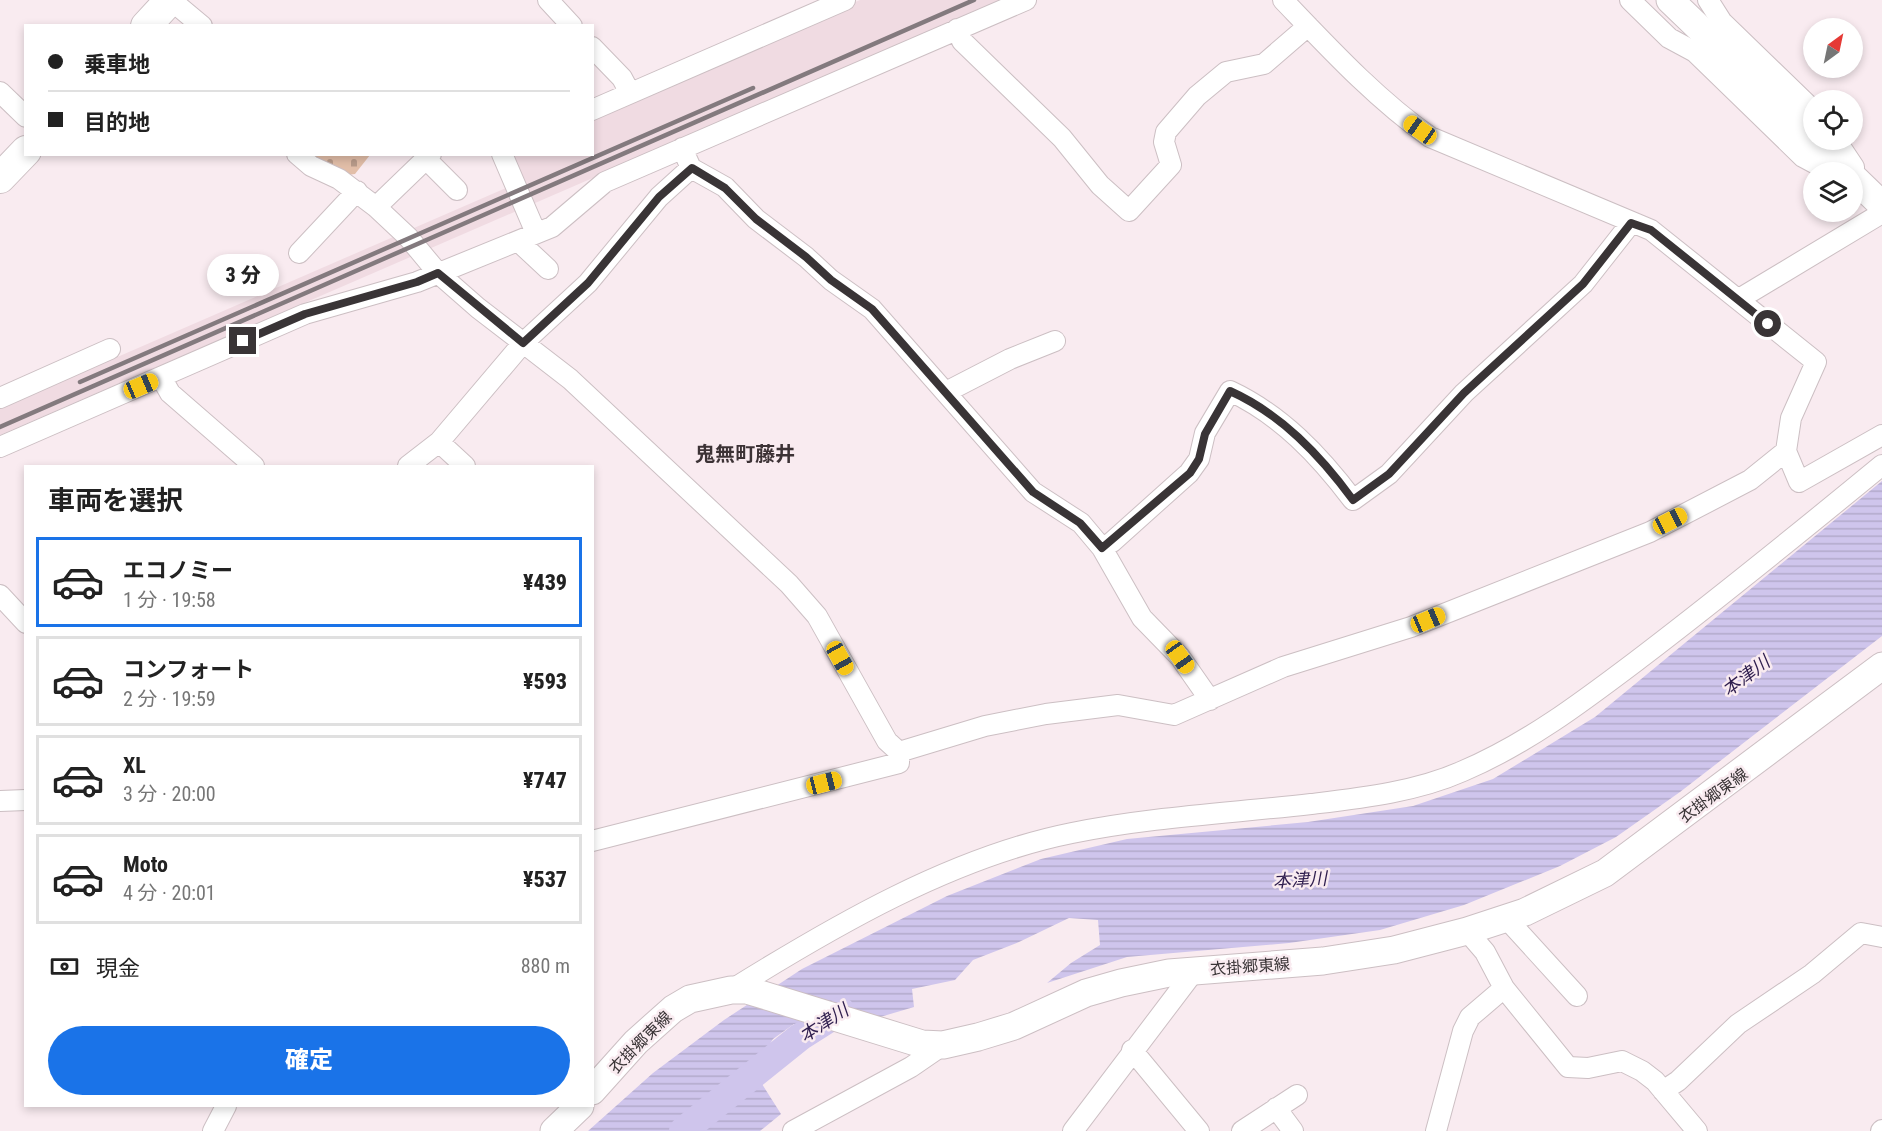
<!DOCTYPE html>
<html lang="ja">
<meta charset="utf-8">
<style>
:root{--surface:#fff;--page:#f6f6f6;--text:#222;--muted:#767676;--line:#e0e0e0;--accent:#1a73e8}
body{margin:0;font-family:"Roboto Condensed","Noto Sans JP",sans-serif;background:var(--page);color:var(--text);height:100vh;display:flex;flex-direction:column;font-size:22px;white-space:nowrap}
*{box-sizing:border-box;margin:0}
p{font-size:20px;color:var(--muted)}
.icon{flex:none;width:33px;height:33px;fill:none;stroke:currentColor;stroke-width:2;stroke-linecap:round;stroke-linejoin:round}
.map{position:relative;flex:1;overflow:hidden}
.panel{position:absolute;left:24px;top:465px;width:570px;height:642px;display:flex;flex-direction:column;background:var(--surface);border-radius:0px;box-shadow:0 3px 9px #0003}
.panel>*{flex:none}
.banner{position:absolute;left:24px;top:24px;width:570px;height:132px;border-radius:0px;box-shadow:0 3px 9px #0003;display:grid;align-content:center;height:132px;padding:0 24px;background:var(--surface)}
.needle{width:39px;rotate:33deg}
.tools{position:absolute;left:1803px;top:18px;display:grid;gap:12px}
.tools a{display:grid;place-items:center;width:60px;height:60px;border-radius:50%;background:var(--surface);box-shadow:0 3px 9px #0003;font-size:30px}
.end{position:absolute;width:27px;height:27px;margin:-14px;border:8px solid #393436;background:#fff;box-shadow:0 0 0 3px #fff}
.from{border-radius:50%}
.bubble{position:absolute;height:42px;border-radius:21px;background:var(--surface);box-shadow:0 3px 9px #0003;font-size:20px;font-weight:800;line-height:42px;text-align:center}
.car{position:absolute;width:18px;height:36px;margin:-18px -9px;border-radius:8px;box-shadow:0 0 4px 2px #0007;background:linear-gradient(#f5c518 24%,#345 0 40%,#f5c518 0 76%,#345 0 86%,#f5c518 0)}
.banner b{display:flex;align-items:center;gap:21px;height:57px;font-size:22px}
.banner b+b{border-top:2px solid var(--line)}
.banner i{width:15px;height:15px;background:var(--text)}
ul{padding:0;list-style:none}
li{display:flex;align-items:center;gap:18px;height:90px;margin:0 12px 9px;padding:0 12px;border:3px solid var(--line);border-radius:0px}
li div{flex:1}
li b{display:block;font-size:22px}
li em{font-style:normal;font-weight:800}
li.selected{border-color:var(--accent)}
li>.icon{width:54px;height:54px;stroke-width:1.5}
h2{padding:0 24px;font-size:27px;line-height:72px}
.pay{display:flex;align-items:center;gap:15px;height:66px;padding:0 24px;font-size:22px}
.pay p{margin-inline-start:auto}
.action{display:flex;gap:12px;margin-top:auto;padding:12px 24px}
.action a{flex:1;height:69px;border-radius:36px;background:var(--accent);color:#fff;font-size:24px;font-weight:800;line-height:69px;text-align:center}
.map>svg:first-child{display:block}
.built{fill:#f0dbe2}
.cemetery{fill:url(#cemetery-stones)}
.water{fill:url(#water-rules)}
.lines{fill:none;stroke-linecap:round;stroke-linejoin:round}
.river{stroke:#cfc5ec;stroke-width:28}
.street-casing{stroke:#ccbfc3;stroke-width:22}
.secondary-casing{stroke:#ccbfc3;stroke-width:29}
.primary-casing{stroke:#ccbfc3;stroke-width:32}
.street{stroke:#fff;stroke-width:20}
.secondary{stroke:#fff;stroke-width:27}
.primary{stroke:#fff;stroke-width:30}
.rail{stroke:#837a7e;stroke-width:4.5}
.route{stroke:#393436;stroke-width:8}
.labels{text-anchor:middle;stroke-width:5;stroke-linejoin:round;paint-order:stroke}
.street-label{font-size:16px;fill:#393436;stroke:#f9ebf0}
.water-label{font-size:18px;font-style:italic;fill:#2f1e4e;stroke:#f9ebf0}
.quarter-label{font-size:20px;font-weight:bold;fill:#3c3235;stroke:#f9ebf0}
</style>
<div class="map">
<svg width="1882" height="1131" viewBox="0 0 1882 1131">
<defs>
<pattern id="cemetery-stones" width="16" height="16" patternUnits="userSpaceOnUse" patternTransform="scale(1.5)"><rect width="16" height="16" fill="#e2bea8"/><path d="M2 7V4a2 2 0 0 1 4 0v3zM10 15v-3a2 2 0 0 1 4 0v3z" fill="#b89b8a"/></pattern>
<pattern id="water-rules" width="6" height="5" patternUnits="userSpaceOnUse" patternTransform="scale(1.5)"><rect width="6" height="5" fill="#cfc5ec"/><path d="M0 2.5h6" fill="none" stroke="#b2aacb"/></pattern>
</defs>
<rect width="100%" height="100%" fill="#f9ebf0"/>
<path class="built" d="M 860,0 L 1003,0 L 0,435 L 0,408 L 515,184 L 514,158 L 516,155 L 592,154 L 593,116 Z"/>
<path class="cemetery" d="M 317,155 L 370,155 L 355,174 L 347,175 L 311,160 Z"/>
<path class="water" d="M 1882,481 L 1882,636 L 1680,792 L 1616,837 L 1560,866 L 1464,905 L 1380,930 L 1289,943 L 1127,957 L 1047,983 L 1071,963 L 1100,945 L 1098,920 L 1069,918 L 1019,942 L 973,960 L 955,980 L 912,989 L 914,1007 L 819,1035 L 794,1024 L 773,1039 L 756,1066 L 762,1084 L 781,1114 L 760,1131 L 588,1131 L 653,1073 L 724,1020 L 802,969 L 947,896 L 1041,859 L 1127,839 L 1308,822 L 1413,806 L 1493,779 L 1595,717 Z"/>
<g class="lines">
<path class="river" d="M 683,1131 L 800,1037 L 841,1011"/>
<defs>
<path id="street" d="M 171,0 L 202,26
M 548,0 L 572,26
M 1283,0 C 1329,48 1375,98 1430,137 L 1651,230 L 1816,362 L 1791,418 L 1786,451 L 1799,482 L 1882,435
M 1630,0 L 1669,38 L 1695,52 L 1803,157 L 1831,172
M 1708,0 L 1722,22 L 1814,111
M 957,29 L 962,41 L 1062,138 L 1100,185 L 1129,211 L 1171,165 L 1164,142 L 1166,132 L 1197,96 L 1226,72 L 1264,64 L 1308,26
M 592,47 L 622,78 L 630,93
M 0,92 L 26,117
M 592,110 L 845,0
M 1836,140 L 1854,167
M 682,148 L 691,168 L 725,187 L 756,219 L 806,257 L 831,280 L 872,309 L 1033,492 L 1081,523 L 1102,548 L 1142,618 L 1180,657 L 1210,700
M 297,154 L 311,166 L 339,179 L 376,207 L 408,237 L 438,273 L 478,308 L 570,379 L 789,584 L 817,616 L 887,741 L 899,752 L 985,726 L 1046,714 L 1118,705 L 1174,715 L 1283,667 L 1411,627 L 1650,532 L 1750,480 L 1786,451
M 502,154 L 536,233
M 426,159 L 457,190
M 376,207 L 431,154
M 518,241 L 548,269
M 299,253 L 357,191
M 1739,299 L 1882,213
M 161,377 L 170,393 L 254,466
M 946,392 L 1010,359 L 1055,341
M 0,398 L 110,349
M 439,442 L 465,466
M 0,447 L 305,314 L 417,282 L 552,227 L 605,182 L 1026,0
M 408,466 L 439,442 L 523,343 L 588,283 L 659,197 L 691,168
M 1102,548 L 1112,542 L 1189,473 L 1199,459 L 1205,433 L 1230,391 C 1281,415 1319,455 1353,500 L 1389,474 L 1464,393 L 1583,284 L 1631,223
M 0,595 L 26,623
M 0,801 L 26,800
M 592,841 L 899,763 L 899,752
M 1506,918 L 1577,996
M 1467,931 L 1485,952 L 1504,988 L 1568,1067 L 1588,1068 L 1622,1061 L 1642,1071 L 1655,1081 L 1697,1131
M 731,990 C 834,926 952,857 1072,833 C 1150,817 1232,813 1311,804 C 1361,798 1416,792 1463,771 C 1529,743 1586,699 1643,656 C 1724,594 1803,530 1882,465
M 1132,1050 L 1199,1131
M 1663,1091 L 1678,1081 L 1738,1024 L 1812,974 L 1861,933 L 1882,937
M 1276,1108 L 1293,1131
M 213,1131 L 226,1106
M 793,1131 L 911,1067 L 943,1045
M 1073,1131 L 1195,970
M 1242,1131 L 1297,1095
M 1436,1131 L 1463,1031 L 1470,1017 L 1504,988
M 1881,1131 L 1882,1130"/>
<path id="secondary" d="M 1670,0 L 1849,172
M 1852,176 L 1882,205
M 592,1091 L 636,1042 L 673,1009 L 690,999 L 731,990 L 747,990 L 922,1044 L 943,1045 L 978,1037 L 1014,1026 L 1086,993 L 1121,983 L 1169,973 L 1323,961 L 1394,950 L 1467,931 L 1525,912 L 1605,873 L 1882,666
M 554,1131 L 580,1106"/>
<path id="primary" d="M 146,26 L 170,0
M 0,178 L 26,151"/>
</defs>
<use href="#street" class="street-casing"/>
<use href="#secondary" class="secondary-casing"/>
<use href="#primary" class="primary-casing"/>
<use href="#street" class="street"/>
<use href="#secondary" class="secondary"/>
<use href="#primary" class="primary"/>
<path class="rail" d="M 80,382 L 753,88
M 0,427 L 974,0"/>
</g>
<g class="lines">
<path class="route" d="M 243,341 L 305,314 L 417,282 L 438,273 L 523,343 L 588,283 L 659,197 L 692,168 L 725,188 L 756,219 L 806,257 L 831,280 L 872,309 L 1033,492 L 1080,523 L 1102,548 L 1190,473 L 1199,459 L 1205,434 L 1230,391 C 1281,414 1320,455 1353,500 L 1389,474 L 1464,393 L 1583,284 L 1631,223 L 1651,230 L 1768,324"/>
</g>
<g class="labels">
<g class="street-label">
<text transform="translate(1713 795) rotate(-36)" y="6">衣掛郷東線</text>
<text transform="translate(1250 966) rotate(-4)" y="6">衣掛郷東線</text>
<text transform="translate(640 1042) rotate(-45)" y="6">衣掛郷東線</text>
</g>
<g class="water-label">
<text transform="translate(1746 676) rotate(-37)" y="6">本津川</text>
<text transform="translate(1300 880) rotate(-3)" y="6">本津川</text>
<text transform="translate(824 1023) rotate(-33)" y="6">本津川</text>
</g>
<g class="quarter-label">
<text x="745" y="461">鬼無町藤井</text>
</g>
</g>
</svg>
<div class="tools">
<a><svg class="needle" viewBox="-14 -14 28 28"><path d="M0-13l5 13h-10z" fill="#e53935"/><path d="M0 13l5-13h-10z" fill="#767676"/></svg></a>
<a><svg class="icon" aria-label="locate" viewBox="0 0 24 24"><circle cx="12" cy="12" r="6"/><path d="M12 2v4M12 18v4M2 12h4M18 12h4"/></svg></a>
<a><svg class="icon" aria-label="layers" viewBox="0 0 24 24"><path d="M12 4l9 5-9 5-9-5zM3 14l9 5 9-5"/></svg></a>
</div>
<i class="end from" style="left:1768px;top:324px"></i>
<i class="end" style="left:243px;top:341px"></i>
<div class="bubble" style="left:207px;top:254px;width:72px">3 分</div>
<i class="car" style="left:1420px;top:130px;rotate:305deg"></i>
<i class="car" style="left:141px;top:386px;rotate:67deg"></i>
<i class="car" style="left:1670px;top:521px;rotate:63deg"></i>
<i class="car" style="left:1428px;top:620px;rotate:67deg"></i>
<i class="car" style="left:1180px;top:657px;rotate:145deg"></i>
<i class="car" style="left:840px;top:658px;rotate:151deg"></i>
<i class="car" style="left:824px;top:783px;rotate:76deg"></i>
<div class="banner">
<b><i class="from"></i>乗車地</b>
<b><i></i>目的地</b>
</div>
<section class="panel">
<h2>車両を選択</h2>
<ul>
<li class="selected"><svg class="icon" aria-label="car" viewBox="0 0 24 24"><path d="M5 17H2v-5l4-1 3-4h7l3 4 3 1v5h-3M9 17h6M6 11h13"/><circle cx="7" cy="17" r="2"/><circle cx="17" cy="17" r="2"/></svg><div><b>エコノミー</b><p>1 分 · 19:58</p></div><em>¥439</em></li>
<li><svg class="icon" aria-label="car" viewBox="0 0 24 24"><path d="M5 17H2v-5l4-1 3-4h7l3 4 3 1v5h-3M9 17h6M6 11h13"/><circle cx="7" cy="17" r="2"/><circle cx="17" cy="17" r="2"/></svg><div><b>コンフォート</b><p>2 分 · 19:59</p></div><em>¥593</em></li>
<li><svg class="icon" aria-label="car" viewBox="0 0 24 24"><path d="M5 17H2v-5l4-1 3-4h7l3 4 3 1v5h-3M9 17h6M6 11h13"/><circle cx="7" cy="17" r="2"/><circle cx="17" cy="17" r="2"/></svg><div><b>XL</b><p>3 分 · 20:00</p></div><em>¥747</em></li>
<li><svg class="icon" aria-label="car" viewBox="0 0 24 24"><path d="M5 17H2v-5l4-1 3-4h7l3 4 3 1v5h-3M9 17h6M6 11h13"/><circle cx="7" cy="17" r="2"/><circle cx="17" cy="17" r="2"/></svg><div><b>Moto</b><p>4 分 · 20:01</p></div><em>¥537</em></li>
</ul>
<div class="pay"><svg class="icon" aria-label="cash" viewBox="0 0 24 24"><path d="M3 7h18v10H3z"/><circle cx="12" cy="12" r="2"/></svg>現金<p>880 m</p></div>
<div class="action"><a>確定</a></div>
</section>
</div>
